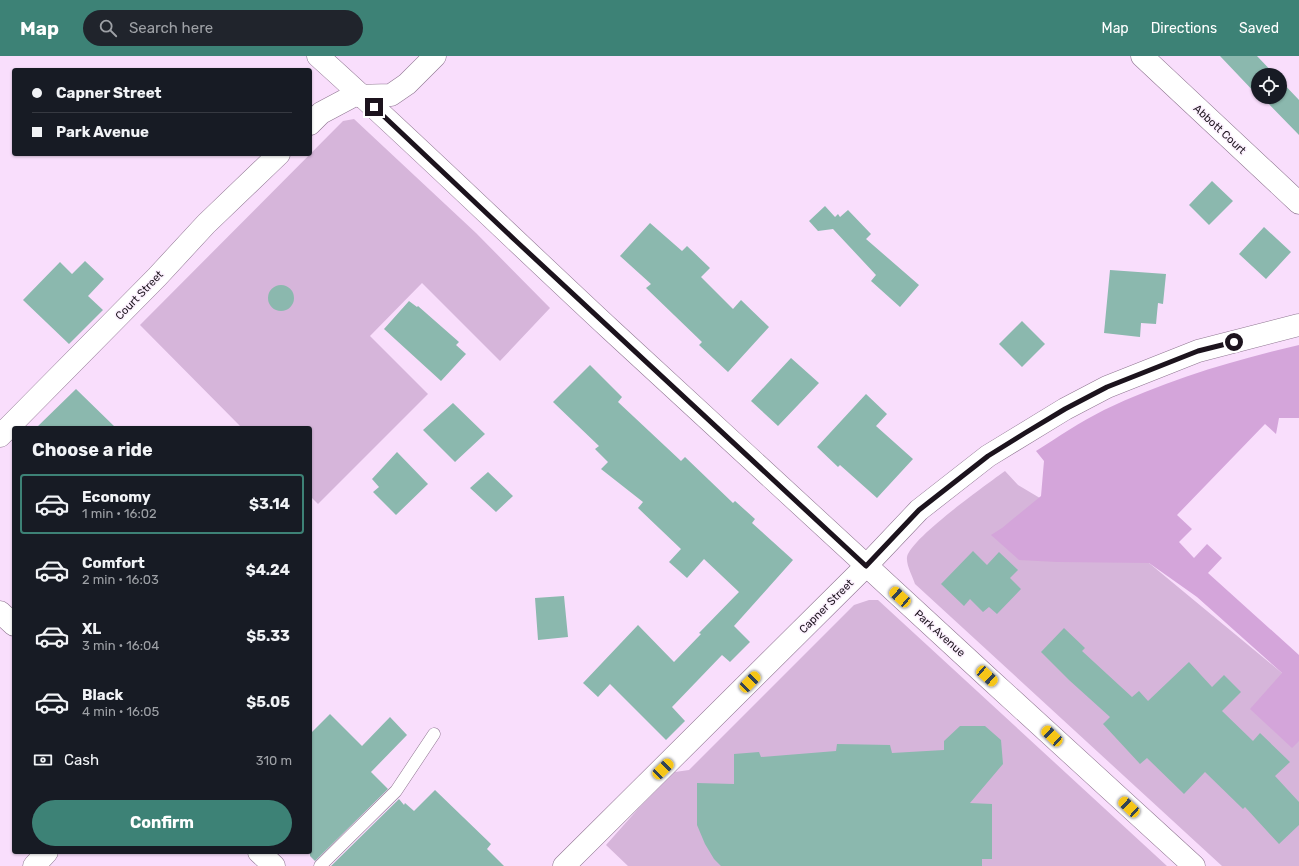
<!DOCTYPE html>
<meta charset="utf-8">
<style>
:root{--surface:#171b24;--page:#20242c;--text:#f1f3f6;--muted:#9ea1a6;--line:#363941;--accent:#3d8276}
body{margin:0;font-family:Rubik,sans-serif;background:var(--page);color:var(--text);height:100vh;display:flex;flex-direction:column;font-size:15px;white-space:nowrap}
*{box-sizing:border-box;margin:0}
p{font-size:13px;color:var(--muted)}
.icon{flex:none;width:22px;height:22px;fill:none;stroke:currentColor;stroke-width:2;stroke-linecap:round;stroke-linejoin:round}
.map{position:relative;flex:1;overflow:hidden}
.sheet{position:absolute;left:12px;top:370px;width:300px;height:428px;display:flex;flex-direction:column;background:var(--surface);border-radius:4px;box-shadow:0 1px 3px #0004}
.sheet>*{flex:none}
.hud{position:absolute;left:12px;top:12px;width:300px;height:88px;border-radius:4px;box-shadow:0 1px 3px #0004;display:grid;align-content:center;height:88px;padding:0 20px;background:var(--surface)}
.controls{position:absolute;left:1251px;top:12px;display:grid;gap:8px}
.controls a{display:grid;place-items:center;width:36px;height:36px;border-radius:50%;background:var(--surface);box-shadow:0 1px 3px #0004;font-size:20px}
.end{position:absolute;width:18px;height:18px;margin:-9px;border:5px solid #1c131d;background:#fff;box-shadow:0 0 0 2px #fff}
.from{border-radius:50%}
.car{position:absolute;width:12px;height:24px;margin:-12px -6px;border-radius:5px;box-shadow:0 0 3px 1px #0007;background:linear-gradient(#f5c518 24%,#345 0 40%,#f5c518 0 76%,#345 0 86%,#f5c518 0)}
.hud b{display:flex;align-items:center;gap:14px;height:38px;font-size:15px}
.hud b+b{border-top:1px solid var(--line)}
.hud i{width:10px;height:10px;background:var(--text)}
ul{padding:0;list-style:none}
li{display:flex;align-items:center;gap:12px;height:60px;margin:0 8px 6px;padding:0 12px;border:2px solid transparent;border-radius:4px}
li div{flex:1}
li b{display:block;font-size:15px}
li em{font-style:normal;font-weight:700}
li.current{border-color:var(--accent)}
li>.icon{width:36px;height:36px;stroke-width:1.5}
h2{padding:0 20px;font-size:18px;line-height:48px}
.pay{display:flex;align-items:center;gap:10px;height:44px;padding:0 20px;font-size:15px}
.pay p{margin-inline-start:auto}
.cta{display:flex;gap:8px;margin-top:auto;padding:8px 20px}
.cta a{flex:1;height:46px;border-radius:24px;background:var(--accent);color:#fff;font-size:16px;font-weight:700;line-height:46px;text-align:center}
header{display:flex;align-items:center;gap:24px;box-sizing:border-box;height:56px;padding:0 20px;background:var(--accent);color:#fff}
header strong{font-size:19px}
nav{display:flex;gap:22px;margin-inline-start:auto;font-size:14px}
.search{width:280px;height:36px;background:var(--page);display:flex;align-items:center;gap:10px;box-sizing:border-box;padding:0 14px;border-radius:22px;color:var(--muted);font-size:15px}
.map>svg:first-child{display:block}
.green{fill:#d6b5da}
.forest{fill:#d4a5da}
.building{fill:#8bb8ae}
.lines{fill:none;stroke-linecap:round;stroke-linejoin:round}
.service-casing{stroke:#8e7590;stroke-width:13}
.minor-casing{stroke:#8e7590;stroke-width:23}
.tertiary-casing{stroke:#8e7590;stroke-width:23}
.service{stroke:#fff;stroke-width:12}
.minor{stroke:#fff;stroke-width:22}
.tertiary{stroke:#fff;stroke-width:22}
.route{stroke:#1c131d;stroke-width:5}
.labels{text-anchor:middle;stroke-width:3;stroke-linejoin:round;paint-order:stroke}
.street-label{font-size:11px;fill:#1c131d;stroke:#fcf1fe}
</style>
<header>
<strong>Map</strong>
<div class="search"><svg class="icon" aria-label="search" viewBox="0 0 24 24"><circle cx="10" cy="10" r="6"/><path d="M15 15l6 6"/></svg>Search here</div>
<nav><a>Map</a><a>Directions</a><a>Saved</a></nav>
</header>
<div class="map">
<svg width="1299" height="810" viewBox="0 0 1299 810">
<rect width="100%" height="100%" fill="#f9defc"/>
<path class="green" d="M 354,63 L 476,177 L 550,252 L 500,305 L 422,227 L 370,280 L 428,338 L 318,448 L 310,440 L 310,372 L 242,372 L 140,269 L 343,65 Z
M 1005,415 L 1018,429 L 1149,507 L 1282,617 L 1299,624 L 1299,810 L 1222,810 L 915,528 C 913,521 906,509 907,501 C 910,483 987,428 1005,415 Z
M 869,544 L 878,544 L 1167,810 L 628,810 L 606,789 L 638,753 L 675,716 L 689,714 L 854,549 Z"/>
<path class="forest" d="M 1299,289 L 1299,362 L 1279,362 L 1276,378 L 1265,368 L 1177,459 L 1192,473 L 1179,486 L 1194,502 L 1207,488 L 1222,502 L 1208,517 L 1299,599 L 1299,685 L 1292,692 L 1250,653 L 1282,617 L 1197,541 L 1149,507 L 1057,506 L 1019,504 L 991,479 L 1002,472 L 1041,440 L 1044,405 L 1036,395 C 1058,381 1080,366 1104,354 C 1167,324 1231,305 1299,289 Z"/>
<path class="building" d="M 1220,0 L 1257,0 L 1275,19 L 1258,19 L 1258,40 Z
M 1280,24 L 1299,44 L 1299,79 L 1262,41 L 1280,41 Z
M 1212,125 L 1233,145 L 1209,169 L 1189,149 Z
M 825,150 L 835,161 L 838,158 L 840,161 L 848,154 L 871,178 L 866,183 L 919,229 L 900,251 L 871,225 L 876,219 L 833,173 L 818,175 L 809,165 Z
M 650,167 L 682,195 L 687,190 L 710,212 L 701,221 L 733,253 L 741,244 L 769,271 L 728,316 L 699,289 L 702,286 L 646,232 L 651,228 L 620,200 Z
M 1264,171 L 1291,196 L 1266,223 L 1239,198 Z
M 85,205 L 104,223 L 88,240 L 103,254 L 69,288 L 23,244 L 60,206 L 72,218 Z
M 1110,214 L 1166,218 L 1163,248 L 1158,247 L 1156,268 L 1141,267 L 1140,281 L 1104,277 Z
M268 242a13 13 0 1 1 26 0a13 13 0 1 1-26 0Z
M 409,245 L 417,251 L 418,250 L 459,286 L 456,289 L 466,298 L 441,325 L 384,273 Z
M 1022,265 L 1045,288 L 1022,311 L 999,288 Z
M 791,302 L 819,327 L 778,370 L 751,345 Z
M 590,309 L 622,341 L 618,346 L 681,405 L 685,401 L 733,447 L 735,445 L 755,463 L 752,467 L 793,504 L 734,570 L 750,586 L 730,606 L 722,599 L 672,651 L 685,665 L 666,684 L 610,628 L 598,641 L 583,627 L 638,569 L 674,606 L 701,578 L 699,577 L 739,536 L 704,503 L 687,522 L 669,506 L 681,493 L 638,452 L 643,446 L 601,413 L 608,406 L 595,393 L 599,390 L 553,346 Z
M 76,333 L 116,372 L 36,372 Z
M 866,338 L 887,358 L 876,370 L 913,403 L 877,442 L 840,409 L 838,411 L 817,391 Z
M 453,347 L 485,378 L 455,406 L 423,374 Z
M 397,396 L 428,428 L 396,459 L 373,436 L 379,431 L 372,423 Z
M 488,416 L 513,440 L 496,456 L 470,432 Z
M 973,495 L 987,509 L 999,496 L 1018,514 L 1010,522 L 1021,533 L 997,558 L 989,551 L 983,556 L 970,543 L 964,550 L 941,528 Z
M 564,540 L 568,581 L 538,584 L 535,542 Z
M 1064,572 L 1085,592 L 1082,595 L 1132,641 L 1139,635 L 1148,645 L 1189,606 L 1212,631 L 1224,619 L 1241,636 L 1222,655 L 1253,685 L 1260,677 L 1290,706 L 1275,720 L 1299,746 L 1299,769 L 1279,788 L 1245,751 L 1243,753 L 1205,716 L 1184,738 L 1147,702 L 1140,708 L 1103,668 L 1110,661 L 1069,624 L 1041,596 Z
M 330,658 L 362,690 L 390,661 L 407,679 L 371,716 L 388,733 L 315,805 L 310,800 L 310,678 Z
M 960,670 L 985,670 L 1001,684 L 1003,708 L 970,747 L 992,748 L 992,803 L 982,803 L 982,810 L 721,810 L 714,803 L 705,788 L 697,769 L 697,727 L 734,728 L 734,698 L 759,696 L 761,701 L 836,695 L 837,688 L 890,689 L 892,697 L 944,694 L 944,685 Z
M 435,734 L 491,788 L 487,793 L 504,810 L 331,810 L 399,743 L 404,749 L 405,747 L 414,755 Z"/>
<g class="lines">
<defs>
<path id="service" d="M 320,810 L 396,735 L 434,678"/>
<path id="minor" d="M 1142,0 L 1299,147
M 310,68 L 321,57 L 353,40 L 391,39 L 407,28 L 435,0
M 0,380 L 157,221 L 206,168 L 279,98
M 34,810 L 47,796
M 564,810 L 866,510 L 919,454 L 988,400 L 1065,353 L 1107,331 L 1198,295 L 1299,269"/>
<path id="tertiary" d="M 318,0 C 417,89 513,183 611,274 C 805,454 999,632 1194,810
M 0,556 L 14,569
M 259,796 L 274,810"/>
</defs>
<use href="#service" class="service-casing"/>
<use href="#minor" class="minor-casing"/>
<use href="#tertiary" class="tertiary-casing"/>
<use href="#service" class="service"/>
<use href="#minor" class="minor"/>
<use href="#tertiary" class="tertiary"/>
</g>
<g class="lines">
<path class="route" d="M 374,51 L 516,185 L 866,510 L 919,454 L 988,400 L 1025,377 L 1065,353 L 1107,331 L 1198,295 L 1234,286"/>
</g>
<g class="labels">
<g class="street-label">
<text transform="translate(1220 73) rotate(43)" y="4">Abbott Court</text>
<text transform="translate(139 239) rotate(-46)" y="4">Court Street</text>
<text transform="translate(826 550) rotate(-45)" y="4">Capner Street</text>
<text transform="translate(940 577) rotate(42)" y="4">Park Avenue</text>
</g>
</g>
</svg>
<div class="controls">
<a><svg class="icon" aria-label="locate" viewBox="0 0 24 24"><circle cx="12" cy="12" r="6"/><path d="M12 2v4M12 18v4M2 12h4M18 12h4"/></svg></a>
</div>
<i class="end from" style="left:1234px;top:286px"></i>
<i class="end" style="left:374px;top:51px"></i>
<i class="car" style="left:900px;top:541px;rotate:312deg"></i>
<i class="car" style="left:987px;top:620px;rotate:132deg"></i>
<i class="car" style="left:750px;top:626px;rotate:45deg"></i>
<i class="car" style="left:1052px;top:680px;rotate:313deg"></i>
<i class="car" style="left:663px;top:713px;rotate:46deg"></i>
<i class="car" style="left:1129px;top:751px;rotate:313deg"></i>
<div class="hud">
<b><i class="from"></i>Capner Street</b>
<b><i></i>Park Avenue</b>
</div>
<section class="sheet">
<h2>Choose a ride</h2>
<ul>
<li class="current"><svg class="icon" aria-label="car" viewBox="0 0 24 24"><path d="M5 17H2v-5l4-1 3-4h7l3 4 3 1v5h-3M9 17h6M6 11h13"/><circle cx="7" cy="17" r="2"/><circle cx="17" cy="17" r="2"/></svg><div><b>Economy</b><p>1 min · 16:02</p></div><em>$3.14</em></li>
<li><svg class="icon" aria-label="car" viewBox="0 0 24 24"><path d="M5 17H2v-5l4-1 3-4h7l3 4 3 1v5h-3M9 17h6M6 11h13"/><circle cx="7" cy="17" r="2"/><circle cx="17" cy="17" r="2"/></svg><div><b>Comfort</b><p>2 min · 16:03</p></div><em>$4.24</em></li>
<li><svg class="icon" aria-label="car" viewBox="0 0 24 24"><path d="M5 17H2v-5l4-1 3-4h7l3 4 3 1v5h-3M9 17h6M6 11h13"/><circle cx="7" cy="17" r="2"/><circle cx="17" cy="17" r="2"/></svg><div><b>XL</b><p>3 min · 16:04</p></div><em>$5.33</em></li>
<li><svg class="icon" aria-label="car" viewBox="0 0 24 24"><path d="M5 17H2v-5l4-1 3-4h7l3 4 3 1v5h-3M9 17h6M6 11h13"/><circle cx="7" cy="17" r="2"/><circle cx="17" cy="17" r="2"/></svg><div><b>Black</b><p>4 min · 16:05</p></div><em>$5.05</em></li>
</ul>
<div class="pay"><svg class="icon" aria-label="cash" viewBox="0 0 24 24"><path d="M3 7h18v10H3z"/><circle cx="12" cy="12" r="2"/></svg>Cash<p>310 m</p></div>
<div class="cta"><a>Confirm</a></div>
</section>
</div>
